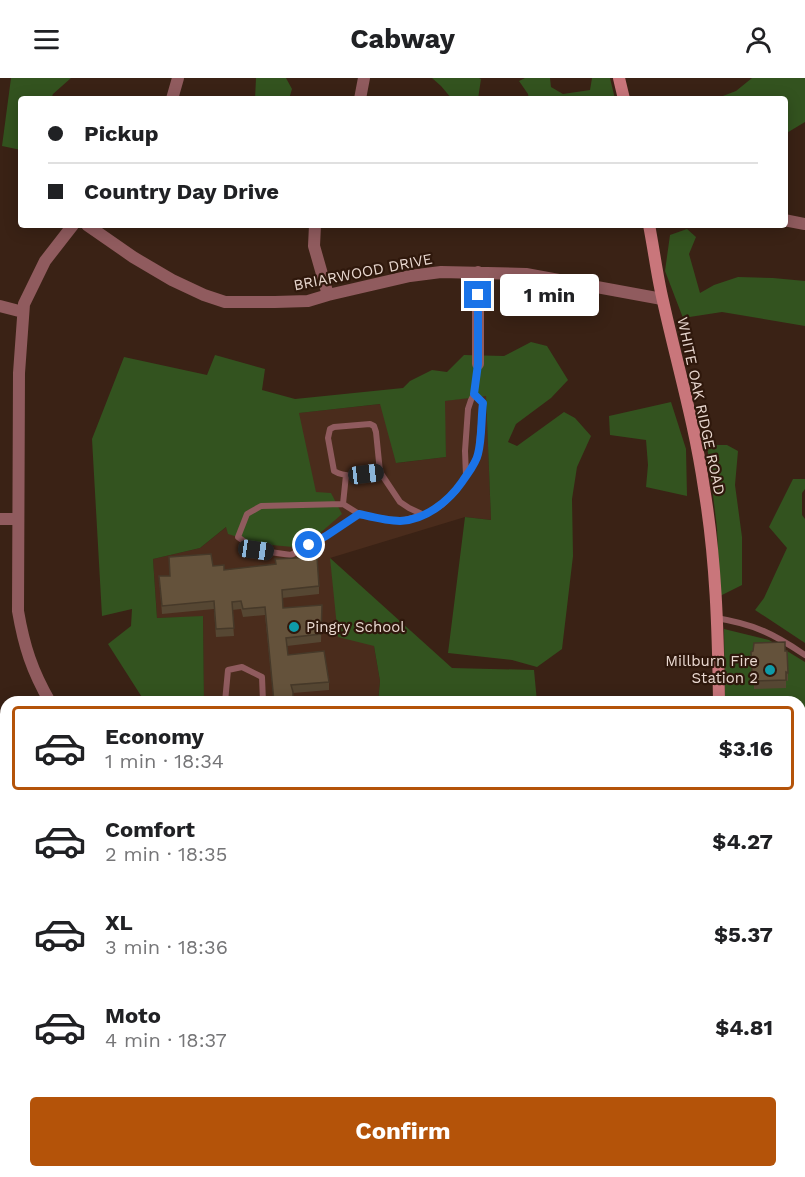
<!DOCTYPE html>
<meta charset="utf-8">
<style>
:root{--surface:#fff;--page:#f2f2f2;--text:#202124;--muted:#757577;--line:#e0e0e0;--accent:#b45309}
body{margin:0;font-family:"Work Sans",sans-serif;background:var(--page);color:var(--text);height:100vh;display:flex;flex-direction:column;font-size:22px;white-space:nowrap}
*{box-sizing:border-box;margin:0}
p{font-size:20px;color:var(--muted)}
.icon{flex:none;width:33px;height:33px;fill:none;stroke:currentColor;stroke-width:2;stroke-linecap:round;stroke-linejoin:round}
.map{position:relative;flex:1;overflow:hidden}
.side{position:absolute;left:0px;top:618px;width:806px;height:482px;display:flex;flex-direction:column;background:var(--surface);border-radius:18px 18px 0 0;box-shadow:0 3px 15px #0003}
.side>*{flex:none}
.hud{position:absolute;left:18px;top:18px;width:770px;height:132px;border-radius:6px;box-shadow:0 3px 15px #0003;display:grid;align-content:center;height:132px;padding:0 30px;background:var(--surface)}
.end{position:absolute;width:27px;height:27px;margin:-14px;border:8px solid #1a73e8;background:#fff;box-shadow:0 0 0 3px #fff}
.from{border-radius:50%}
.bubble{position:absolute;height:42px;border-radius:6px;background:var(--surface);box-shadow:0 3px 15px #0003;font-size:20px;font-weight:700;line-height:42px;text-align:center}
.car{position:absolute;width:18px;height:36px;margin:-18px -9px;border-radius:8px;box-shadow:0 0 4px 2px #0007;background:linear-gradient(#222 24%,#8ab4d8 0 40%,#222 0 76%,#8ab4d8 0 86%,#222 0)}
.hud b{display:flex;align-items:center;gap:21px;height:57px;font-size:22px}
.hud b+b{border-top:2px solid var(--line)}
.hud i{width:15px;height:15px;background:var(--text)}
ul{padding:10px 0 0;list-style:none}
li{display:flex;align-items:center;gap:18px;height:84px;margin:0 12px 9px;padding:0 18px;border:3px solid transparent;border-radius:6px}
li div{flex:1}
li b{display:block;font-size:22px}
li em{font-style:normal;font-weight:700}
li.active{border-color:var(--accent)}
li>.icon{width:54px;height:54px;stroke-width:1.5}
.primary-button{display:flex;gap:12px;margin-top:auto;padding:12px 30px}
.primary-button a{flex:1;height:69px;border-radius:6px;background:var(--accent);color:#fff;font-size:24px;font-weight:700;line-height:69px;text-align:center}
header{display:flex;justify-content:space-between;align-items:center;height:78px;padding:0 30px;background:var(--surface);font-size:27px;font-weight:700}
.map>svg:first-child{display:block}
.built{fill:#4a2c1c}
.green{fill:#33531f}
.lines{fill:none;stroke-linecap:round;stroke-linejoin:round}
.lane{stroke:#905b5e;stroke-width:6}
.street{stroke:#905b5e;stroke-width:12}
.secondary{stroke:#c9767b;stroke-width:12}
.wall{fill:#564733}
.building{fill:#64523b;stroke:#463929;stroke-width:1.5}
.route{stroke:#1a73e8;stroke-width:8}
.culture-dot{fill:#0f9aa8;stroke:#2f180c;stroke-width:2}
.labels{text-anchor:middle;stroke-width:4.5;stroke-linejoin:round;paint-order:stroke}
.street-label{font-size:15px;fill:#e9d8d0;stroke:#2f180c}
.poi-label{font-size:15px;fill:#e9d8d0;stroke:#2f180c;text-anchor:start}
</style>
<header><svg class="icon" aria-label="menu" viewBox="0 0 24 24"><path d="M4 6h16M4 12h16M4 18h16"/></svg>Cabway<svg class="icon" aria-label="person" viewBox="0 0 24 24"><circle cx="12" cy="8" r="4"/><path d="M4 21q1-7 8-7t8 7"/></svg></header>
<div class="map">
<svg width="805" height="1099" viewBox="0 0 805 1099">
<rect width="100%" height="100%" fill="#3a2215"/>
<path class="built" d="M 486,317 L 491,442 L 465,439 L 330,480 L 374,568 L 380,603 L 378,624 L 204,624 L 203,539 L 157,540 L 153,481 L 200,470 L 230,446 L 298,335 L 381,326 L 397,385 L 446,379 L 444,323 Z"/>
<path class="green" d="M 11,0 L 71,0 L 53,16 L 51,21 L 21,21 L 21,72 L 2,68 Z
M 256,0 L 286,0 L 292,11 L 289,21 L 255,21 Z
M 432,0 L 479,0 L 481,1 L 478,21 L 452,21 L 441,8 Z
M 525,0 L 550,0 L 551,9 L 563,16 L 590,12 L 592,0 L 610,0 L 615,21 L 529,21 L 528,16 L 519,3 Z
M 752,0 L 805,0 L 805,44 L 785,56 L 784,21 L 715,21 L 736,13 Z
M 687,151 L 696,159 L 689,176 L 700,215 L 714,207 L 738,199 L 773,200 L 805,203 L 805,248 L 722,234 L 683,240 L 665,193 L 670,157 Z
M 531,264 L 547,268 L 568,302 L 551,320 L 516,346 L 508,364 L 517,368 L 564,334 L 575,340 L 591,358 L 577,389 L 572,421 L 573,478 L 562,571 L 537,589 L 512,582 L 448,575 L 465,439 L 491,442 L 486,318 L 445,323 L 446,379 L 396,385 L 380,326 L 299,335 L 316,414 L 331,415 L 342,436 L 319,456 L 293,469 L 261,466 L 228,456 L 226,449 L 200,470 L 153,481 L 157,540 L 203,538 L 204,624 L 145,624 L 108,566 L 131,548 L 132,531 L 102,538 L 92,361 L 124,279 L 207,297 L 215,277 L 265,291 L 262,312 L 295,321 L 403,310 L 410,303 L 432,292 L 447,294 L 464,277 L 504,278 Z
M 671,324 L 686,371 L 687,418 L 646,409 L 648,387 L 646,362 L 610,357 L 609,338 Z
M 707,367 L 727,367 L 738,373 L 735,407 L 742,459 L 742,507 L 720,518 L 717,450 Z
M 793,401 L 805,401 L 805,411 L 802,415 L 802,437 L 805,441 L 805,565 L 755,532 L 764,520 L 787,470 L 769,449 Z
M 330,480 L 452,590 L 534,592 L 537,624 L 378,624 L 380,603 L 374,568 L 338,559 Z
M 724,551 L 769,562 L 805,584 L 805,988 L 800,988 L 800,624 L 725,624 Z
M 6,761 L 6,884 L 5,884 L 0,881 L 0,762 Z
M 6,1059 L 6,1094 L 39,1094 L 32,1099 L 0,1099 L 0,1062 Z
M 269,1094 L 306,1094 L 306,1099 L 268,1099 Z
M 593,1094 L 639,1094 L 639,1099 L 593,1099 Z"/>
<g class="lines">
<path class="lane" d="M 474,316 L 483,325 L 478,378 L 466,398 L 465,373 L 468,331 L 471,322 L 474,316 L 478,286
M 380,394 C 365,396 347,401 334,393 L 328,360 L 330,351 L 334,349 L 370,346 L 374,348 L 376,354 L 380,394 L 400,424 L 409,430 L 424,437
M 343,426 L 346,397
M 359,436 L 326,458 L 291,477 L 256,472 L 238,459 L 247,436 L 261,428 L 343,426 L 359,436 L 377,440 L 401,443 L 424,437 L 442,427 L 455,414 L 466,398
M 716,540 C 754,546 774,556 805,577
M 225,624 L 228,592 L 242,589 L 262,599 L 263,624"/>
<path class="street" d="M 172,21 L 178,0
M 360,21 L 364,0
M 784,142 L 805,146
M 87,147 L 133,179 L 172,202 L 204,217 L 225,224 L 275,224 L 308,223 L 328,217 L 410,198 L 441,194 L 526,196 L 662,221
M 315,147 L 314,168 L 328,217
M 0,228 L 23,234
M 478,286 L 478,194
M 0,441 L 18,441
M 50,624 C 32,593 24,568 18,533 L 19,295 L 24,226 L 45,183 L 73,147
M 0,678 L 6,673
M 192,1094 L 193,1099
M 457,1094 L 488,1098"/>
<path class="secondary" d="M 619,0 L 624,21
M 649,147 C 654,172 657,198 663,223 C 677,286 695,347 704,410 C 716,481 718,553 719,624
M 0,956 L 6,955
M 800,1000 L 805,1000
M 707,1099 L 707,1094"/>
</g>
<path class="wall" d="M 213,488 L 224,492 L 319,508 L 319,516 L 282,520 L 283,530 L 322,527 L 321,564 L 287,568 L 288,577 L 329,604 L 329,612 L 293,615 L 294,624 L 274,624 L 265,537 L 243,539 L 241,531 L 232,532 L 234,558 L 216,559 L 214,531 L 162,536 L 159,498 L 170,498 Z
M 785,573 L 788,595 L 788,603 L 786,602 L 786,610 L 754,611 L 754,603 L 752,603 L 751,574 Z"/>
<path class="building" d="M 211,476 L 213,488 L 224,487 L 224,492 L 276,486 L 275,481 L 317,479 L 319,508 L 282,512 L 283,530 L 322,527 L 321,556 L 286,560 L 288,577 L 324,573 L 329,604 L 291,607 L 293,614 L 293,624 L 274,624 L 265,529 L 243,531 L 241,523 L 232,524 L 234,550 L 216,551 L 214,523 L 162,528 L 159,498 L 170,498 L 169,479 Z
M 785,564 L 785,573 L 787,573 L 788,595 L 786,594 L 786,602 L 754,603 L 754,595 L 752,595 L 751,574 L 753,573 L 754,565 Z"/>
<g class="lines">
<path class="route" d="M 309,467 L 326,458 L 359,436 C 372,439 387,443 400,443 C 425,442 448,424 462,404 C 467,396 476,386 478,376 C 482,361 481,341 483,325 L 474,316 L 478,286 L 478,217"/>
</g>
<g class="culture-dot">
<circle cx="294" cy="549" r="6"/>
<circle cx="770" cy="592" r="6"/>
</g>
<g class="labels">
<g class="street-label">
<text transform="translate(363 194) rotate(-11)" y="5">BRIARWOOD DRIVE</text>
<text transform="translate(701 328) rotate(78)" y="5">WHITE OAK RIDGE ROAD</text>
</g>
<g class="poi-label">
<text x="306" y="554">Pingry School</text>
<text x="758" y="588" text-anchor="end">Millburn Fire<tspan x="758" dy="17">Station 2</tspan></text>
</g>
</g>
</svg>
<i class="end from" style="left:309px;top:467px"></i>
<i class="end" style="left:478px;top:217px"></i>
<div class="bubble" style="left:500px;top:196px;width:99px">1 min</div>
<i class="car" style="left:366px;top:396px;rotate:83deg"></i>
<i class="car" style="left:256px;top:472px;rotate:98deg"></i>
<div class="hud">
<b><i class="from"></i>Pickup</b>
<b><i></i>Country Day Drive</b>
</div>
<section class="side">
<ul>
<li class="active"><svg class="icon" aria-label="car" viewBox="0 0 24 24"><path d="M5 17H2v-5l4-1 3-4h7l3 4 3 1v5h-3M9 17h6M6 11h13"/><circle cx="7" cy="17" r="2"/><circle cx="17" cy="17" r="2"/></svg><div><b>Economy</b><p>1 min · 18:34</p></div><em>$3.16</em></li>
<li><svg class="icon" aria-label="car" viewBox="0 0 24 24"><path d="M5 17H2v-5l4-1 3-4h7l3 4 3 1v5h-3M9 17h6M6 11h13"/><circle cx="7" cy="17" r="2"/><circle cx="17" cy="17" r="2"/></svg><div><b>Comfort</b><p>2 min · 18:35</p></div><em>$4.27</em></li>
<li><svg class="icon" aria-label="car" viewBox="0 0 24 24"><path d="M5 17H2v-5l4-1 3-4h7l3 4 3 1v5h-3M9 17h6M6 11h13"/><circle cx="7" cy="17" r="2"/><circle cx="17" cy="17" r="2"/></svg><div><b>XL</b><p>3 min · 18:36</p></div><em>$5.37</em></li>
<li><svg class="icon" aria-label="car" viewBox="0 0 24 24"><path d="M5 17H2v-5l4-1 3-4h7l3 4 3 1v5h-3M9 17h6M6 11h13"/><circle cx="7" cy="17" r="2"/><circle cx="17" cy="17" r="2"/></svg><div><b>Moto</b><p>4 min · 18:37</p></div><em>$4.81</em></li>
</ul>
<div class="primary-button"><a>Confirm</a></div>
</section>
</div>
